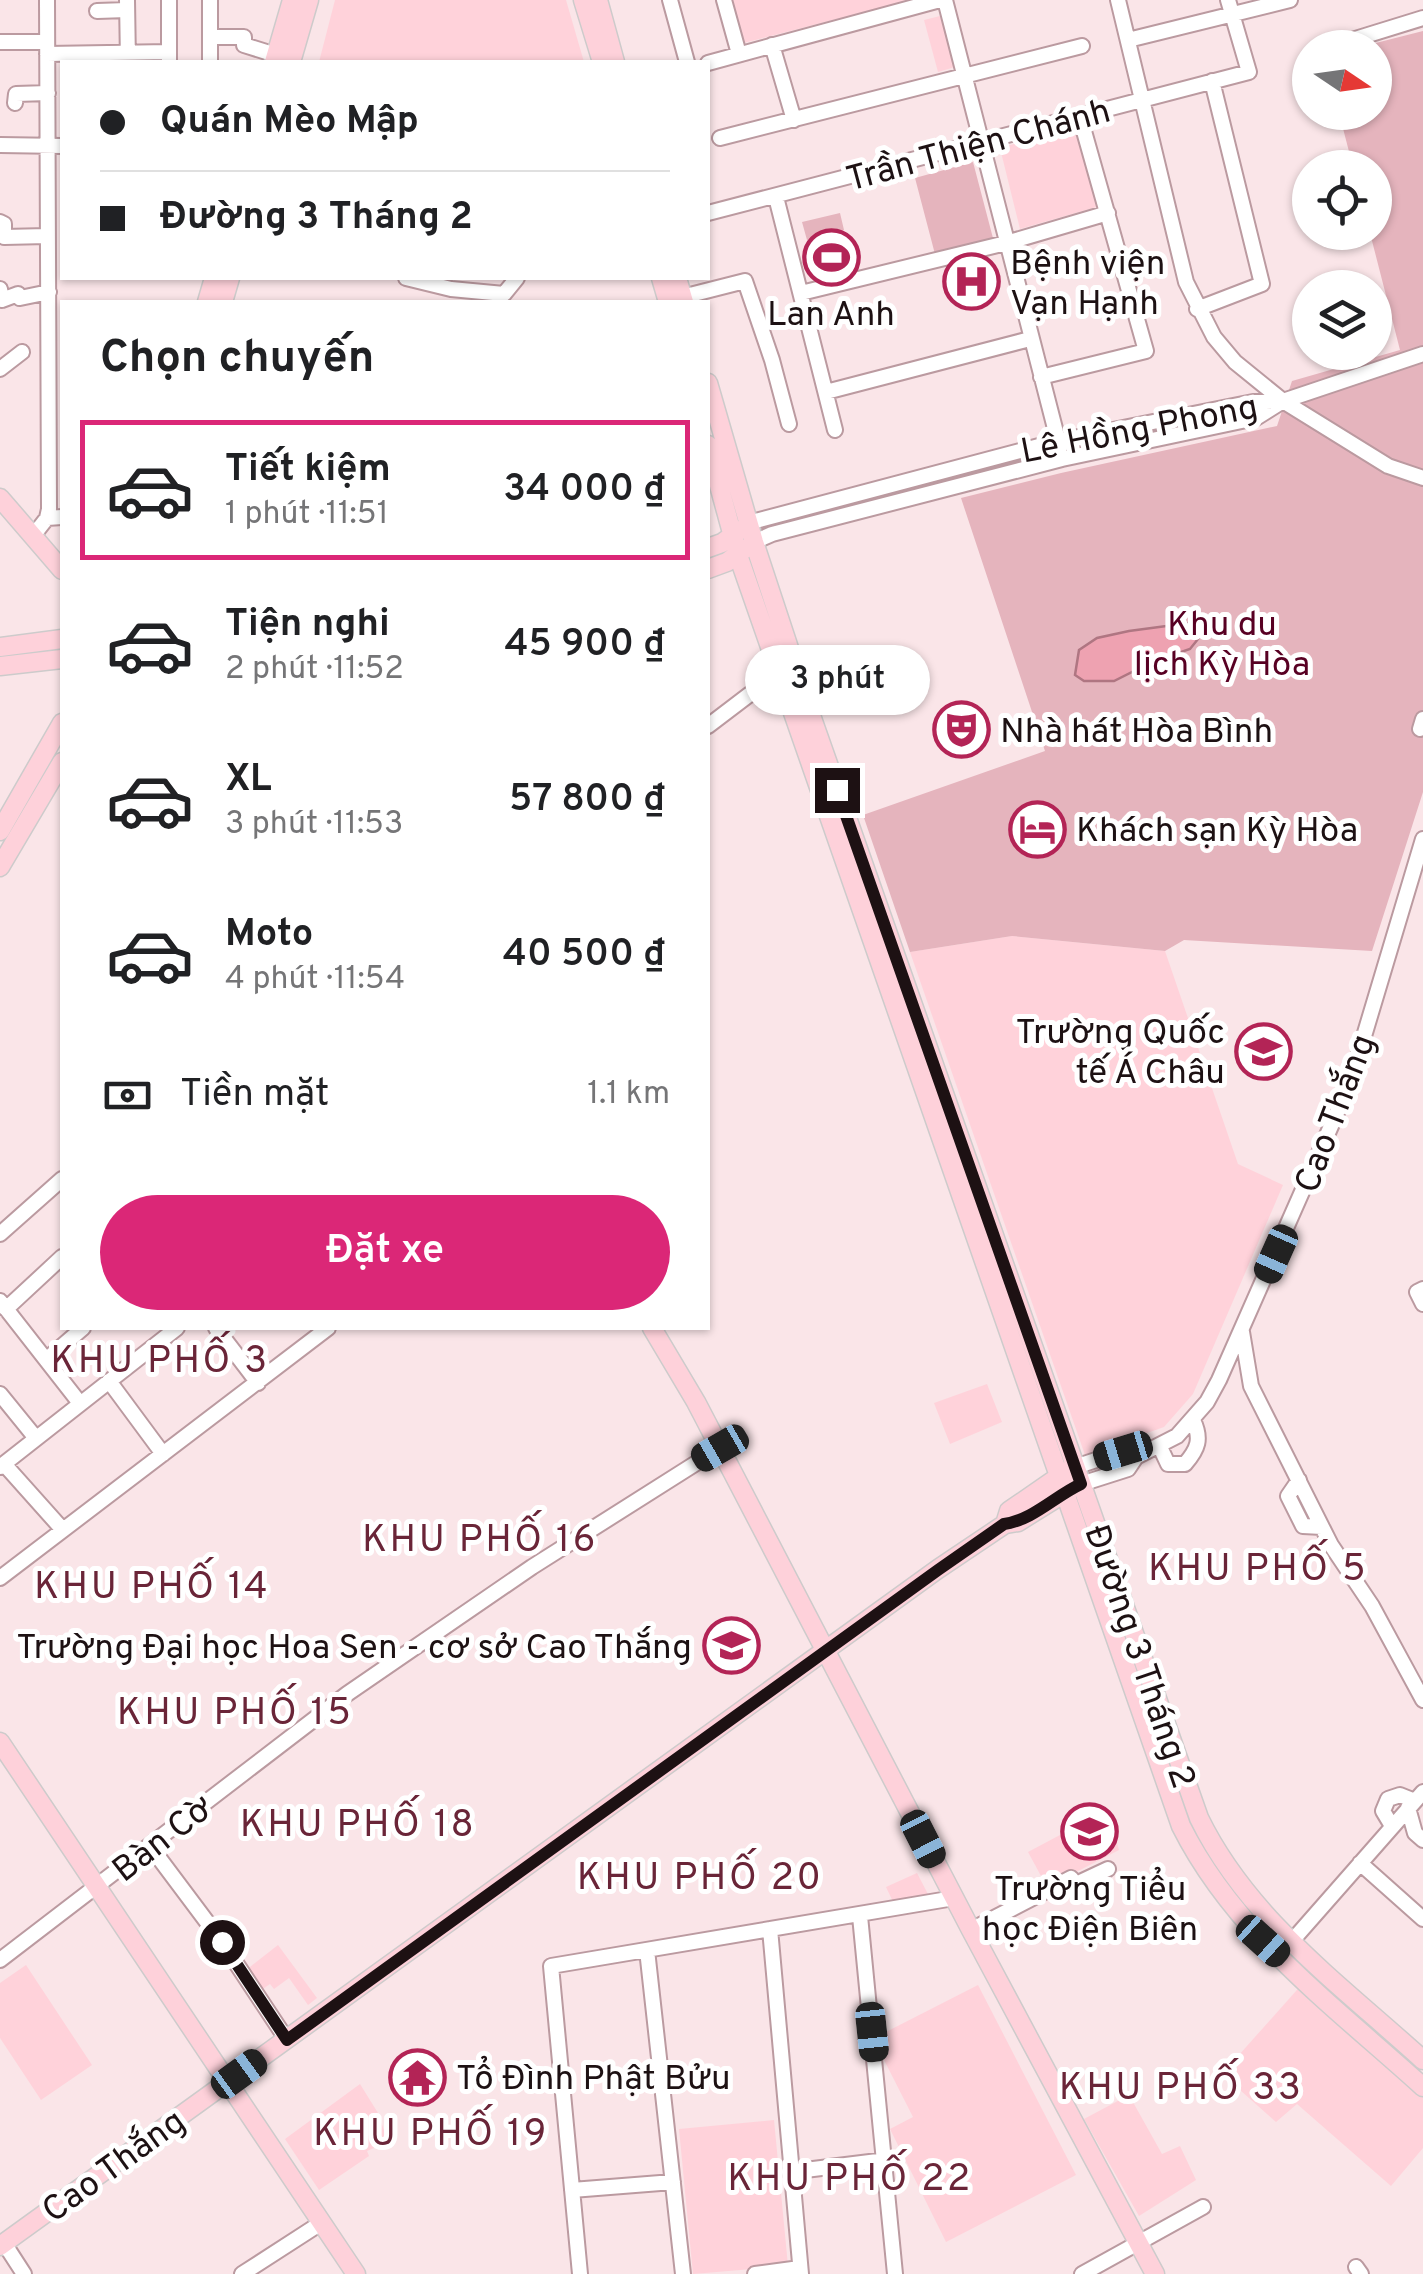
<!DOCTYPE html>
<html lang="vi">
<meta charset="utf-8">
<style>
:root{--surface:#fff;--page:#f2f2f2;--text:#202124;--muted:#757577;--line:#e0e0e0;--accent:#db2777}
body{margin:0;font-family:Overpass,sans-serif;background:var(--page);color:var(--text);height:100vh;display:flex;flex-direction:column;font-size:38px;white-space:nowrap}
*{box-sizing:border-box;margin:0}
p{font-size:32px;color:var(--muted)}
.icon{flex:none;width:55px;height:55px;fill:none;stroke:currentColor;stroke-width:2;stroke-linecap:round;stroke-linejoin:round}
.map{position:relative;flex:1;overflow:hidden}
.sheet{position:absolute;left:60px;top:300px;width:650px;height:1030px;display:flex;flex-direction:column;background:var(--surface);border-radius:0px;box-shadow:0 2px 8px #0004}
.sheet>*{flex:none}
.top-card{position:absolute;left:60px;top:60px;width:650px;height:220px;border-radius:0px;box-shadow:0 2px 8px #0004;display:grid;align-content:center;height:220px;padding:0 40px;background:var(--surface)}
.needle{width:65px;rotate:103deg}
.fabs{position:absolute;left:1292px;top:30px;display:grid;gap:20px}
.fabs a{display:grid;place-items:center;width:100px;height:100px;border-radius:50%;background:var(--surface);box-shadow:0 2px 8px #0004;font-size:50px}
.end{position:absolute;width:45px;height:45px;margin:-22px;border:12px solid #1d1113;background:#fff;box-shadow:0 0 0 5px #fff}
.from{border-radius:50%}
.bubble{position:absolute;height:70px;border-radius:35px;background:var(--surface);box-shadow:0 2px 8px #0004;font-size:32px;font-weight:600;line-height:70px;text-align:center}
.car{position:absolute;width:30px;height:60px;margin:-30px -15px;border-radius:12px;box-shadow:0 0 8px 2px #0007;background:linear-gradient(#222 24%,#8ab4d8 0 40%,#222 0 76%,#8ab4d8 0 86%,#222 0)}
.top-card b{display:flex;align-items:center;gap:35px;height:95px;font-size:38px}
.top-card b+b{border-top:2px solid var(--line)}
.top-card i{width:25px;height:25px;background:var(--text)}
ul{padding:0;list-style:none}
li{display:flex;align-items:center;gap:30px;height:140px;margin:0 20px 15px;padding:0 20px;border:5px solid transparent;border-radius:0px}
li div{flex:1}
li b{display:block;font-size:38px}
li em{font-style:normal;font-weight:600}
li.active{border-color:var(--accent)}
li>.icon{width:90px;height:90px;stroke-width:1.5}
h2{padding:0 40px;font-size:45px;line-height:120px}
.pay{display:flex;align-items:center;gap:25px;height:110px;padding:0 40px;font-size:38px}
.pay p{margin-inline-start:auto}
.primary-button{display:flex;gap:20px;margin-top:auto;padding:20px 40px}
.primary-button a{flex:1;height:115px;border-radius:60px;background:var(--accent);color:#fff;font-size:40px;font-weight:600;line-height:115px;text-align:center}
.map>svg:first-child{display:block}
.built{fill:#ffd2da}
.green{fill:#e5b4bd}
.water{fill:#eea2b1;stroke:#af7682;stroke-width:2.5}
.lines{fill:none;stroke-linecap:round;stroke-linejoin:round}
.minor-casing{stroke:#bb9aa0;stroke-width:18}
.major-casing{stroke:#cdcbcb;stroke-width:21}
.minor{stroke:#fff;stroke-width:14}
.major{stroke:#fed1da;stroke-width:18}
.route{stroke:#1d1113;stroke-width:12}
.labels{text-anchor:middle;stroke-width:10;stroke-linejoin:round;paint-order:stroke}
.street-label{font-size:35px;fill:#1d1113;stroke:#fff}
.poi-label{font-size:35px;fill:#1d1113;stroke:#fff;text-anchor:start}
.park-label{font-size:35px;fill:#580023;stroke:#fff}
.neighbourhood-label{font-size:38px;letter-spacing:2.5px;fill:#6a2538;stroke:#fff}
</style>
<div class="map">
<svg width="1423" height="2274" viewBox="0 0 1423 2274">
<rect width="100%" height="100%" fill="#fae5e8"/>
<path class="built" d="M 335,0 L 566,0 L 584,62 L 319,62 Z
M 728,0 L 911,0 L 740,44 Z
M 940,16 L 955,67 L 938,72 L 924,20 Z
M 1075,126 L 1100,206 L 1020,229 L 1000,148 Z
M 1012,936 L 1165,951 L 1238,1164 L 1283,1185 L 1193,1394 L 1164,1427 L 1085,1455 L 910,952 Z
M 987,1384 L 1002,1422 L 950,1444 L 934,1403 Z
M 1107,1810 L 1119,1850 L 1047,1887 L 1028,1852 Z
M 917,1873 L 930,1898 L 896,1908 L 886,1887 Z
M 278,1945 L 317,1998 L 308,2005 L 289,1978 L 274,1989 L 270,1984 L 260,1991 L 246,1970 Z
M 26,1965 L 92,2065 L 41,2100 L 0,2038 L 0,1983 Z
M 1304,1982 L 1423,2088 L 1423,2148 L 1391,2186 L 1297,2104 L 1276,2122 L 1222,2074 Z
M 978,1985 L 1076,2175 L 946,2242 L 890,2129 L 913,2117 L 883,2058 L 882,2034 Z
M 360,2084 L 378,2113 L 388,2142 L 367,2151 L 369,2156 L 319,2190 L 285,2139 Z
M 1129,2095 L 1162,2154 L 1180,2146 L 1196,2180 L 1139,2216 L 1084,2119 Z
M 774,2120 L 788,2266 L 693,2274 L 679,2129 Z"/>
<path class="green" d="M 1423,31 L 1423,792 L 1372,951 L 1184,940 L 1165,951 L 1012,936 L 910,952 L 863,815 L 1045,751 L 961,498 L 1061,473 L 1277,426 L 1292,381 L 1400,350 L 1370,233 L 1375,232 L 1375,168 L 1353,167 L 1339,113 L 1375,112 L 1375,48 L 1360,47 Z
M 973,162 L 994,242 L 936,258 L 915,178 Z
M 840,213 L 844,230 L 807,240 L 802,222 Z
M 848,244 L 852,261 L 814,270 L 810,253 Z"/>
<path class="water" d="M 1189,623 L 1199,625 L 1202,634 L 1190,649 L 1152,662 L 1114,681 L 1084,681 L 1075,675 L 1079,650 L 1097,638 L 1129,631 Z"/>
<g class="lines">
<defs>
<path id="minor" d="M 127,0 L 128,62
M 670,0 L 687,62
M 724,0 L 739,54
M 945,0 L 1060,448
M 1118,0 L 1186,282 L 1214,337 L 1235,362 L 1283,401 L 1388,466 L 1423,478
M 97,11 L 127,10
M 211,37 L 244,37 L 244,45 L 276,55
M 1128,40 L 1290,0
M 0,42 L 47,42
M 772,45 L 794,120
M 1326,48 L 1423,18
M 47,54 L 169,52
M 169,62 L 169,0
M 210,62 L 210,0
M 708,63 L 940,0
M 15,103 L 16,94 L 48,93
M 720,138 L 1082,46
M 0,145 L 62,146
M 776,197 L 835,430
M 708,213 L 1249,72 L 1228,0
M 0,222 L 4,224 L 4,237 L 47,236
M 406,278 L 451,289 L 504,294 L 517,278
M 0,289 L 2,300 L 18,294 L 20,298 L 49,292
M 801,293 L 1006,243 L 1108,213
M 682,297 L 745,281 L 772,360 L 789,424
M 1197,309 L 1262,284 L 1212,81
M 0,369 L 22,352
M 1041,377 L 1146,351 L 1080,117
M 826,392 L 1030,339
M 47,518 L 62,517
M 748,523 L 1058,441 L 1253,402 L 1282,401
M 33,536 L 47,518 L 49,509 L 47,0
M 754,542 L 772,534 L 1062,459 L 1256,418 L 1283,401 L 1423,354
M 708,726 L 779,672
M 1420,729 L 1423,719
M 0,1234 L 62,1179
M 1423,1289 L 1417,1292 L 1423,1304
M 0,1301 L 79,1402
M 6,1309 L 62,1257
M 216,1328 L 258,1383
M 1242,1332 L 1251,1386 L 1331,1545 L 1372,1606 L 1423,1700
M 47,1359 L 83,1328
M 109,1381 L 163,1454
M 0,1394 L 35,1437
M 1160,1447 L 1168,1464 L 1185,1464 C 1198,1449 1202,1439 1193,1420
M 4,1464 L 63,1530
M 0,1467 L 177,1328
M 1075,1467 L 1123,1451 L 1136,1457
M 1299,1480 L 1288,1496 L 1303,1526 L 1322,1527
M 1081,1484 L 1128,1469 L 1136,1457 L 1177,1436 L 1207,1402 L 1219,1380 L 1350,1083 L 1423,839
M 0,1578 L 328,1328
M 1408,1808 L 1415,1833 L 1423,1840
M 1392,1826 L 1383,1811 L 1388,1799 L 1400,1795 L 1415,1801
M 150,1846 L 222,1942 L 287,2040
M 1360,1863 L 1423,1919
M 860,1916 L 895,2274
M 770,1929 L 801,2274
M 971,1930 L 1071,1878 L 1076,1884 L 1108,1869
M 1292,1941 L 1423,1792
M 647,1950 L 683,2274
M 0,1960 L 347,1694 L 532,1567 L 720,1448
M 789,2172 L 886,2160
M 572,2190 L 673,2182
M 4,2243 L 24,2274
M 1356,2267 L 1361,2274
M 242,2274 L 321,2223
M 580,2274 L 551,1966 L 954,1898
M 755,2274 L 800,2268
M 1082,2274 L 1203,2207"/>
<path id="major" d="M 583,0 L 602,62
M 598,0 L 615,62
M 274,62 L 292,0
M 291,62 L 309,0
M 661,278 L 668,302
M 677,278 L 684,302
M 207,302 L 214,278
M 223,302 L 230,278
M 708,383 L 754,542 L 813,721 L 1199,1818 C 1248,1919 1342,1986 1423,2060
M 708,445 L 738,555 L 1181,1826 C 1235,1934 1335,2007 1423,2087
M 0,498 L 62,570
M 708,548 L 722,543 L 740,530
M 708,569 L 727,562 L 746,548
M 0,647 L 62,639
M 0,666 L 62,659
M 0,831 L 62,723
M 0,867 L 62,762
M 652,1328 L 696,1402 L 971,1930 L 1155,2274
M 1005,1524 L 1009,1511 L 1067,1471
M 0,1742 L 356,2274
M 0,2246 L 938,1569 L 1005,1524 L 1018,1522 L 1071,1489"/>
</defs>
<use href="#minor" class="minor-casing"/>
<use href="#major" class="major-casing"/>
<use href="#minor" class="minor"/>
<use href="#major" class="major"/>
</g>
<g class="lines">
<path class="route" d="M 222,1942 L 287,2040 L 938,1570 L 1004,1524 C 1033,1520 1055,1496 1081,1484 L 837,790"/>
</g>
<defs>
<symbol id="stadium-ring" viewBox="-11 -11 22 22"><circle r="9.5" fill="#fff" stroke="#b32456" stroke-width="1.5"/><path d="M0-5a6.5 5 0 1 0 0 10a6.5 5 0 1 0 0-10ZM-3.5-1.8h7v3.6h-7Z" fill="#b32456"/></symbol>
<symbol id="hospital-ring" viewBox="-11 -11 22 22"><circle r="9.5" fill="#fff" stroke="#b32456" stroke-width="1.5"/><path d="M-5-5h3v3.5h4V-5h3V5h-3V1.5h-4V5h-3Z" fill="#b32456"/></symbol>
<symbol id="theatre-ring" viewBox="-11 -11 22 22"><circle r="9.5" fill="#fff" stroke="#b32456" stroke-width="1.5"/><path d="M-5-5.5Q0-4 5-5.5V0Q5 5 0 6Q-5 5-5 0ZM-3.3-2.5H-1v1.5H-3.3ZM1-2.5H3.3v1.5H1ZM-2.8 1Q0 5.5 2.8 1Z" fill="#b32456"/></symbol>
<symbol id="hotel-ring" viewBox="-11 -11 22 22"><circle r="9.5" fill="#fff" stroke="#b32456" stroke-width="1.5"/><path d="M-6-4.5h1.5V1H6V5H4.5V3h-9V5H-6ZM-4 0a1.8 1.8 0 1 1 3.6 0ZM.5 0V-2.5h3Q6-2.5 6 0Z" fill="#b32456"/></symbol>
<symbol id="school-ring" viewBox="-11 -11 22 22"><circle r="9.5" fill="#fff" stroke="#b32456" stroke-width="1.5"/><path d="M0-5L7-2L0 1L-7-2ZM-4 1L0 2.5L4 1V4Q0 6-4 4Z" fill="#b32456"/></symbol>
<symbol id="university-ring" viewBox="-11 -11 22 22"><circle r="9.5" fill="#fff" stroke="#b32456" stroke-width="1.5"/><path d="M0-5L7-2L0 1L-7-2ZM-4 1L0 2.5L4 1V4Q0 6-4 4Z" fill="#b32456"/></symbol>
<symbol id="temple-ring" viewBox="-11 -11 22 22"><circle r="9.5" fill="#fff" stroke="#b32456" stroke-width="1.5"/><path d="M0-6L5-2H3V0L6.5 2.5H4V6H1.5V3h-3V6H-4V2.5H-6.5L-3 0V-2H-5Z" fill="#b32456"/></symbol>
</defs>
<g fill-rule="evenodd">
<use href="#stadium-ring" x="800" y="226" width="63" height="63"/>
<use href="#hospital-ring" x="940" y="250" width="63" height="63"/>
<use href="#theatre-ring" x="930" y="698" width="63" height="63"/>
<use href="#hotel-ring" x="1006" y="798" width="63" height="63"/>
<use href="#school-ring" x="1232" y="1020" width="63" height="63"/>
<use href="#university-ring" x="700" y="1614" width="63" height="63"/>
<use href="#school-ring" x="1058" y="1800" width="63" height="63"/>
<use href="#temple-ring" x="386" y="2046" width="63" height="63"/>
</g>
<g class="labels">
<g class="street-label">
<text transform="translate(978 144) rotate(-15)" y="12">Trần Thiện Chánh</text>
<text transform="translate(1139 428) rotate(-11)" y="12">Lê Hồng Phong</text>
<text transform="translate(1334 1113) rotate(-69)" y="12">Cao Thắng</text>
<text transform="translate(1141 1656) rotate(71)" y="12">Đường 3 Tháng 2</text>
<text transform="translate(162 1838) rotate(-38)" y="12">Bàn Cờ</text>
<text transform="translate(113 2165) rotate(-36)" y="12">Cao Thắng</text>
</g>
<g class="poi-label">
<text x="1010" y="274">Bệnh viện<tspan x="1010" dy="40">Vạn Hạnh</tspan></text>
<text x="831" y="325" text-anchor="middle">Lan Anh</text>
<text x="1000" y="742">Nhà hát Hòa Bình</text>
<text x="1076" y="841">Khách sạn Kỳ Hòa</text>
<text x="1225" y="1043" text-anchor="end">Trường Quốc<tspan x="1225" dy="40">tế Á Châu</tspan></text>
<text x="692" y="1658" text-anchor="end">Trường Đại học Hoa Sen - cơ sở Cao Thắng</text>
<text x="1090" y="1900" text-anchor="middle">Trường Tiểu<tspan x="1090" dy="40">học Điện Biên</tspan></text>
<text x="456" y="2089">Tổ Đình Phật Bửu</text>
</g>
<g class="park-label">
<text x="1222" y="635">Khu du<tspan x="1222" dy="40">lịch Kỳ Hòa</tspan></text>
</g>
<g class="neighbourhood-label">
<text x="160" y="1372">KHU PHỐ 3</text>
<text x="480" y="1551">KHU PHỐ 16</text>
<text x="1258" y="1580">KHU PHỐ 5</text>
<text x="152" y="1598">KHU PHỐ 14</text>
<text x="235" y="1724">KHU PHỐ 15</text>
<text x="358" y="1836">KHU PHỐ 18</text>
<text x="700" y="1889">KHU PHỐ 20</text>
<text x="1181" y="2099">KHU PHỐ 33</text>
<text x="431" y="2145">KHU PHỐ 19</text>
<text x="850" y="2190">KHU PHỐ 22</text>
</g>
</g>
</svg>
<div class="fabs">
<a><svg class="needle" viewBox="-14 -14 28 28"><path d="M0-13l5 13h-10z" fill="#e53935"/><path d="M0 13l5-13h-10z" fill="#757577"/></svg></a>
<a><svg class="icon" aria-label="locate" viewBox="0 0 24 24"><circle cx="12" cy="12" r="6"/><path d="M12 2v4M12 18v4M2 12h4M18 12h4"/></svg></a>
<a><svg class="icon" aria-label="layers" viewBox="0 0 24 24"><path d="M12 4l9 5-9 5-9-5zM3 14l9 5 9-5"/></svg></a>
</div>
<i class="end from" style="left:222px;top:1942px"></i>
<i class="end" style="left:837px;top:790px"></i>
<div class="bubble" style="left:745px;top:645px;width:185px">3 phút</div>
<i class="car" style="left:1276px;top:1254px;rotate:204deg"></i>
<i class="car" style="left:720px;top:1448px;rotate:240deg"></i>
<i class="car" style="left:1123px;top:1451px;rotate:253deg"></i>
<i class="car" style="left:923px;top:1839px;rotate:153deg"></i>
<i class="car" style="left:1263px;top:1941px;rotate:132deg"></i>
<i class="car" style="left:872px;top:2032px;rotate:174deg"></i>
<i class="car" style="left:239px;top:2074px;rotate:54deg"></i>
<div class="top-card">
<b><i class="from"></i>Quán Mèo Mập</b>
<b><i></i>Đường 3 Tháng 2</b>
</div>
<section class="sheet">
<h2>Chọn chuyến</h2>
<ul>
<li class="active"><svg class="icon" aria-label="car" viewBox="0 0 24 24"><path d="M5 17H2v-5l4-1 3-4h7l3 4 3 1v5h-3M9 17h6M6 11h13"/><circle cx="7" cy="17" r="2"/><circle cx="17" cy="17" r="2"/></svg><div><b>Tiết kiệm</b><p>1 phút · 11:51</p></div><em>34 000 ₫</em></li>
<li><svg class="icon" aria-label="car" viewBox="0 0 24 24"><path d="M5 17H2v-5l4-1 3-4h7l3 4 3 1v5h-3M9 17h6M6 11h13"/><circle cx="7" cy="17" r="2"/><circle cx="17" cy="17" r="2"/></svg><div><b>Tiện nghi</b><p>2 phút · 11:52</p></div><em>45 900 ₫</em></li>
<li><svg class="icon" aria-label="car" viewBox="0 0 24 24"><path d="M5 17H2v-5l4-1 3-4h7l3 4 3 1v5h-3M9 17h6M6 11h13"/><circle cx="7" cy="17" r="2"/><circle cx="17" cy="17" r="2"/></svg><div><b>XL</b><p>3 phút · 11:53</p></div><em>57 800 ₫</em></li>
<li><svg class="icon" aria-label="car" viewBox="0 0 24 24"><path d="M5 17H2v-5l4-1 3-4h7l3 4 3 1v5h-3M9 17h6M6 11h13"/><circle cx="7" cy="17" r="2"/><circle cx="17" cy="17" r="2"/></svg><div><b>Moto</b><p>4 phút · 11:54</p></div><em>40 500 ₫</em></li>
</ul>
<div class="pay"><svg class="icon" aria-label="cash" viewBox="0 0 24 24"><path d="M3 7h18v10H3z"/><circle cx="12" cy="12" r="2"/></svg>Tiền mặt<p>1.1 km</p></div>
<div class="primary-button"><a>Đặt xe</a></div>
</section>
</div>
